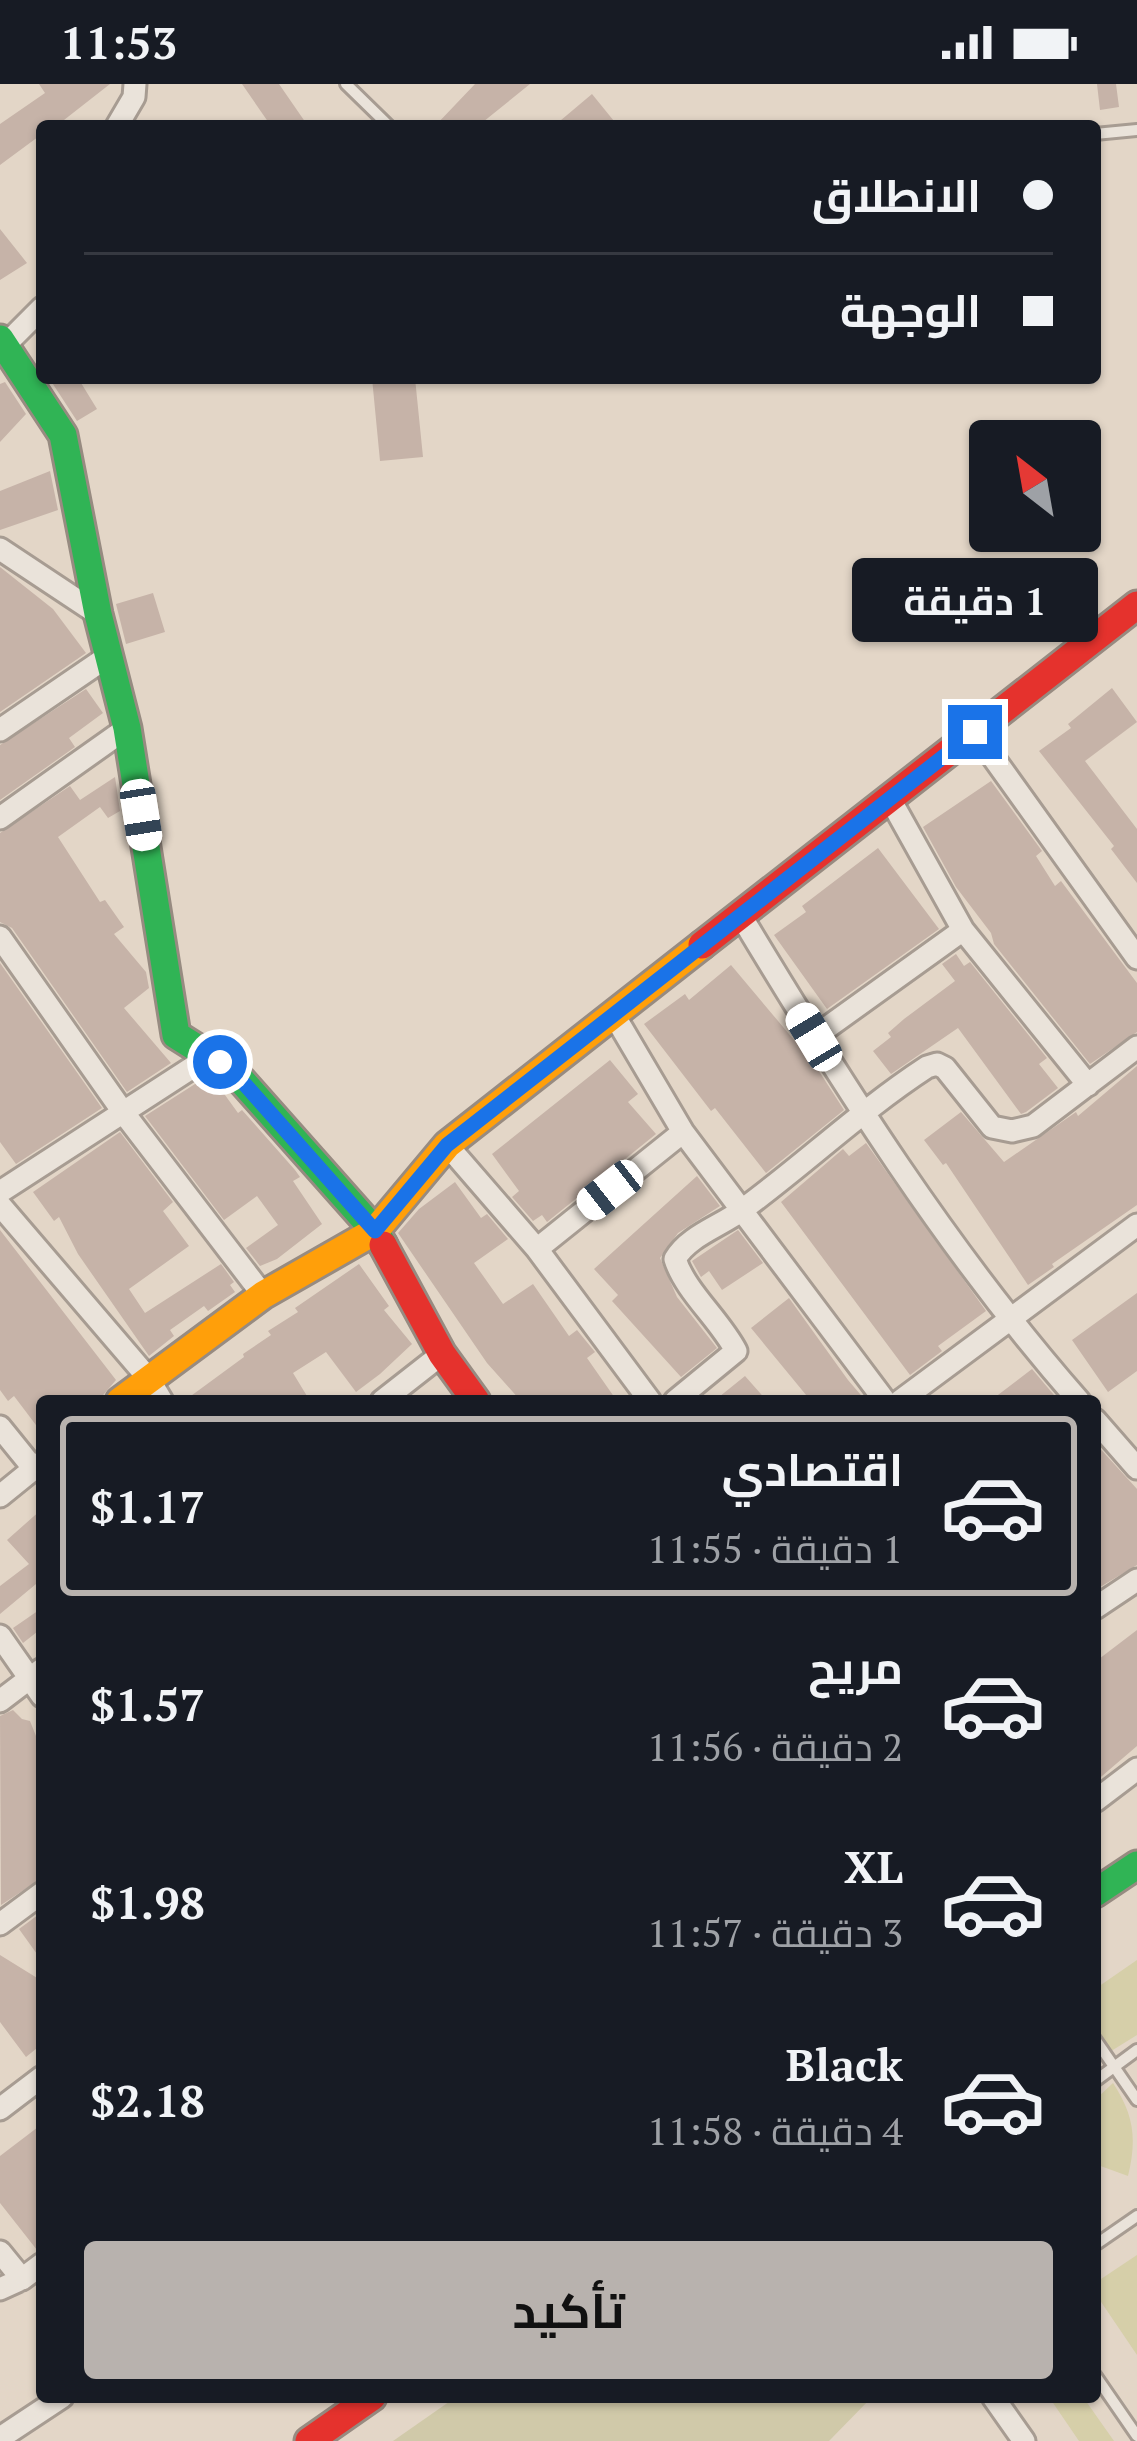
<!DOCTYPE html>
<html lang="ar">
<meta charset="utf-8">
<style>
:root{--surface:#171b24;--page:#242831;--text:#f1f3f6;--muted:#9ea1a6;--line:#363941;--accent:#b8b2ae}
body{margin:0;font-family:"PT Serif",Cairo,serif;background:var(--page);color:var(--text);direction:rtl;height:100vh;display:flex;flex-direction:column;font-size:45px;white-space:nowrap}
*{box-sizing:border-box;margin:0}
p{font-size:39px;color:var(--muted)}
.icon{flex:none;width:66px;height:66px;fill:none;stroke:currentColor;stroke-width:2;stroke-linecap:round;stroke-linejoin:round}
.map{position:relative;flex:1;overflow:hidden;direction:ltr}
.side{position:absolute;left:36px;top:1311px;width:1065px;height:1008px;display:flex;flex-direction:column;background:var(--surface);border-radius:12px;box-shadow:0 3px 9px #0004;direction:rtl}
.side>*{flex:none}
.top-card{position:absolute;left:36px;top:36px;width:1065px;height:264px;border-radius:12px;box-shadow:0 3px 9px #0004;direction:rtl;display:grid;align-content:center;height:264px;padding:0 48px;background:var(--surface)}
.needle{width:78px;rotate:329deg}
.buttons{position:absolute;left:969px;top:336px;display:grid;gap:24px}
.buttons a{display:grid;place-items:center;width:132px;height:132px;border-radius:12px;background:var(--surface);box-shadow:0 3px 9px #0004;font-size:60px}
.end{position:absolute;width:54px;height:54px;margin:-27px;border:15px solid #1a73e8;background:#fff;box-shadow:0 0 0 6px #fff}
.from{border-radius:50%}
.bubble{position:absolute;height:84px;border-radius:12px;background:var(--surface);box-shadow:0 3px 9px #0004;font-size:39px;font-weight:700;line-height:84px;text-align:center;direction:rtl}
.car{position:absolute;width:36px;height:72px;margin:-36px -18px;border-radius:15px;box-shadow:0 0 9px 3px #0007;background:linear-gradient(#fff 24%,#345 0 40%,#fff 0 76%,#345 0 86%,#fff 0)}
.top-card b{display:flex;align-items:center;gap:42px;height:114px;font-size:45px}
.top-card b+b{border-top:3px solid var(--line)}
.top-card i{width:30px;height:30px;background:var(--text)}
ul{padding:21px 0 0;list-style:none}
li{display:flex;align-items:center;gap:36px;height:180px;margin:0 24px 18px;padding:0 24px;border:6px solid transparent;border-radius:12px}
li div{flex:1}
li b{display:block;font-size:45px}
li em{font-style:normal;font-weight:700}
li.on{border-color:var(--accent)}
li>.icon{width:108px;height:108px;stroke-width:1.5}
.button{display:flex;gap:24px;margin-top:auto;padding:24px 48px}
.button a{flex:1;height:138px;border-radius:12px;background:var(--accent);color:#111;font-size:48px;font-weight:700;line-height:138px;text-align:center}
.status{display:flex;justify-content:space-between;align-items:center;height:84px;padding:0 60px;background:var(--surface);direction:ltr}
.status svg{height:33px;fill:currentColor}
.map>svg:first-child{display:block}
.green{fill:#d6cfa9}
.cemetery{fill:#d0c9a9}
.building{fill:#c6b3a8}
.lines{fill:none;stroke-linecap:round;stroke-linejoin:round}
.lane-casing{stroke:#a79c92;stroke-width:16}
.street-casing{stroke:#a79c92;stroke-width:27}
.fast-casing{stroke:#978b81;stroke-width:33}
.slow-casing{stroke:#978b81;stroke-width:33}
.jam-casing{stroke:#978b81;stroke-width:33}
.lane{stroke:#eae3da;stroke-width:10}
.street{stroke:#eae3da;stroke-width:21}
.fast{stroke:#30b455;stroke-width:27}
.slow{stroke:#ff9f0a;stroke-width:27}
.jam{stroke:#e5322d;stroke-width:27}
.route{stroke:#1a73e8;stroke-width:15}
</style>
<div class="status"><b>11:53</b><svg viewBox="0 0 49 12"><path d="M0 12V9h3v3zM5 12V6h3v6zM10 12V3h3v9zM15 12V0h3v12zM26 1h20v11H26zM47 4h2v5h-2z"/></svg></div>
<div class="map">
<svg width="1137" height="2357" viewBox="0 0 1137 2357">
<rect width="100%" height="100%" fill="#e3d6c7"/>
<path class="green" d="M 1137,1876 L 1137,1951 L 1095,1977 L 1095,1905 Z
M 1113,1999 C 1134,2031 1137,2055 1128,2092 L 1095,2080 L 1095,2016 Z
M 1137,2171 L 1137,2271 L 1095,2209 L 1095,2199 Z
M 1049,2313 L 1083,2313 L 1114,2357 L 1079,2357 Z"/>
<path class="cemetery" d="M 456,2313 L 872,2313 L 829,2357 L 393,2357 Z"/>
<path class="building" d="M 39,0 L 110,0 L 64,36 L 42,42 L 42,50 L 0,81 L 0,40 L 45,9 Z
M 242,0 L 279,0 L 308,42 L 271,42 Z
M 475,0 L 530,0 L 478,42 L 435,42 Z
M 1097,0 L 1116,0 L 1119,23 L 1100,26 Z
M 592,10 L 618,42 L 554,42 Z
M 0,145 L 27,179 L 0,196 Z
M 49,294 L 78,294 L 97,325 L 77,337 Z
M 372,294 L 415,294 L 423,373 L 380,377 Z
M 5,298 L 26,330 L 0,358 L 0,300 Z
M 50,387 L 58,426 L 0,446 L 0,407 Z
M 0,483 L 53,525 L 86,569 L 0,628 Z
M 153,509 L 165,548 L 126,560 L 116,520 Z
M 1112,604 L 1137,638 L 1085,677 L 1137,745 L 1137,799 L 1111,765 L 1114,762 L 1039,667 L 1071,644 L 1068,640 Z
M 86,605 L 103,629 L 69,654 L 75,663 L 0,716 L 0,661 Z
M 115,693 L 120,727 L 108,734 L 100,723 L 58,753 L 100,818 L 105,816 L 124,843 L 114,850 L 146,888 L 149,904 L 124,924 L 171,979 L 127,1008 L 12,844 L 0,838 L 0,749 L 70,702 L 80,716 Z
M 991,697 L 1042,767 L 1036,772 L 1055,802 L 1061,797 L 1137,899 L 1137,948 L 1090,980 L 994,860 L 991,849 L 956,803 L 923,743 Z
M 878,764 L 939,845 L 827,925 L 774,851 L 806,828 L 802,822 Z
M 956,870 L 964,882 L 970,878 L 1047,974 L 1039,980 L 1058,1004 L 1026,1028 L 1021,1030 L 958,944 L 891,990 L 873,967 L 891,953 L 888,949 L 904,935 L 955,897 L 942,880 Z
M 0,879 L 102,1024 L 16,1080 L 0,1058 Z
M 731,881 L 815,981 L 844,1026 L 766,1089 L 715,1024 L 711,1027 L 644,940 L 685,910 L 689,916 Z
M 610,976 L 638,1010 L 628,1018 L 656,1050 L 547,1138 L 542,1131 L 533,1137 L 512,1113 L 519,1107 L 492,1070 Z
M 1137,982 L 1137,1121 L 1052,1180 L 1054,1183 L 1028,1201 L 946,1079 L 943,1081 L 924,1056 L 961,1028 L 1004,1078 L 1076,1028 L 1078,1032 Z
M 206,993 L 217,1000 L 238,1029 L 242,1026 L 295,1086 L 300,1093 L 293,1097 L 322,1140 L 277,1175 L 260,1182 L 246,1164 L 278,1141 L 257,1112 L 224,1136 L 145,1032 Z
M 120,1048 L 173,1118 L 163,1127 L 189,1162 L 129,1205 L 145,1229 L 221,1180 L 234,1198 L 230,1201 L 235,1208 L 208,1227 L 204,1222 L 170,1246 L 174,1252 L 149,1272 L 78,1170 L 59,1133 L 54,1137 L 33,1108 Z
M 866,1059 L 986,1227 L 938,1262 L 942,1267 L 910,1291 L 781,1118 L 843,1065 L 849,1072 Z
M 697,1092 L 720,1122 L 678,1149 L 660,1174 L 677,1213 L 717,1264 L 681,1293 L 612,1217 L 618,1211 L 594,1185 Z
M 455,1098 L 481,1134 L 487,1130 L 508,1155 L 474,1179 L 503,1220 L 533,1200 L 569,1252 L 577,1246 L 595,1268 L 587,1274 L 617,1317 L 521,1317 L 487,1279 L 398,1149 L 419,1125 Z
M 0,1146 L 116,1296 L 98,1317 L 42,1317 L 42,1349 L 14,1312 L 8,1317 L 0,1306 Z
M 738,1146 L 763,1179 L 722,1206 L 709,1187 L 701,1193 L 692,1177 Z
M 359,1180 L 389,1222 L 384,1226 L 412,1260 L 380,1290 L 356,1308 L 326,1268 L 293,1289 L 310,1317 L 184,1317 L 244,1273 L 243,1270 L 271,1251 L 268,1247 L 298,1228 L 295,1224 Z
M 1137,1209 L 1137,1287 L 1108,1308 L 1072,1256 Z
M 789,1214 L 848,1296 L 866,1317 L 811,1317 L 751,1244 Z
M 1032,1285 L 1059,1317 L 990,1317 Z
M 745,1292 L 767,1317 L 714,1317 Z
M 1095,1359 L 1137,1405 L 1137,1481 L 1095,1506 Z
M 42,1425 L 42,1495 L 0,1530 L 0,1502 L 29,1480 L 7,1456 Z
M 42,1524 L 42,1544 L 23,1559 L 13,1544 Z
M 1137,1546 L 1137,1662 L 1095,1698 L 1095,1578 Z
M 13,1626 L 22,1635 L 30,1637 L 42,1667 L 42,1794 L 1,1821 L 0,1632 Z
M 38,1831 L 42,1836 L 42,1877 L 19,1845 Z
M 0,1871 L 42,1897 L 42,1960 L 26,1973 L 0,1938 Z
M 42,2040 L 42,2165 L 37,2166 L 0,2119 L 0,2072 Z"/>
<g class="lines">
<defs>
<path id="lane" d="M 346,0 L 389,42
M 1095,50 L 1137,46
M 1095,1955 L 1137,2016
M 1095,1997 L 1137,1966
M 1095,2161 L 1137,2132
M 1095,2291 L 1137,2352"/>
<path id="street" d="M 117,42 L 134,13 L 135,0
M 0,266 L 42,224
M 0,465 L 98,530
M 0,646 L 107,573
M 975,648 L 1137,874
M 890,715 L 963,846 L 1088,1001
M 0,734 L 127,644
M 741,832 C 842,1000 949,1169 1079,1317
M 0,853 L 123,1028 L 263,1211
M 614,931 L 683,1048 L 885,1317
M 814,953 L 963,846
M 447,1061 L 537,1165 L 650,1317
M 0,1108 L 210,972
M 0,1121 L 149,1295 L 162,1317
M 537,1165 L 683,1048
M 382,1317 L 442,1270
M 675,1317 L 736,1267 C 720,1236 685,1207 675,1175 C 688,1152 721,1142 742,1126 C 805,1080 861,1026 927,983 L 937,980 L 945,984 L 992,1043 L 1012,1047 L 1033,1042 L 1137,963
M 900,1317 L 1137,1141
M 1095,1336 L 1137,1384
M 0,1343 L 34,1385
M 0,1412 L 42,1378
M 1095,1524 L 1137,1496
M 0,1552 L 42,1612
M 0,1617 L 42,1585
M 1095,1717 L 1137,1685
M 0,1840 L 42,1809
M 0,2025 L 42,1993
M 0,2168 L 22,2195
M 0,2205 L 22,2195 L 42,2180
M 993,2313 L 1024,2357
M 0,2354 L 62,2313"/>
<path id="fast" d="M 0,255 L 63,351 L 98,530 L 127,644 L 176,951 L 233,987 L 375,1147 L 383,1161
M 1095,1809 L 1137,1781"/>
<path id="slow" d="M 120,1317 L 263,1211 L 375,1147 L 447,1061 L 702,861"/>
<path id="jam" d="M 702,861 L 1137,521
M 383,1161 L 442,1270 L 476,1317
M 309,2357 L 372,2313"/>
</defs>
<use href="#lane" class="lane-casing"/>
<use href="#street" class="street-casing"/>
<use href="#fast" class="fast-casing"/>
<use href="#slow" class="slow-casing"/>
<use href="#jam" class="jam-casing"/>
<use href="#lane" class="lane"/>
<use href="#street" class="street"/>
<use href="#fast" class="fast"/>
<use href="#slow" class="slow"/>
<use href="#jam" class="jam"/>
</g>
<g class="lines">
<path class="route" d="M 220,978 L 233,987 L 375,1147 L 447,1061 L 975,648"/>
</g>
</svg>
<div class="buttons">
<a><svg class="needle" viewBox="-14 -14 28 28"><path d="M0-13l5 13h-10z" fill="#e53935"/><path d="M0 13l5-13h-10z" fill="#9ea1a6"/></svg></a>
</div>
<i class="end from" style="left:220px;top:978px"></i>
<i class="end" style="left:975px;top:648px"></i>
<div class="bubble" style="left:852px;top:474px;width:246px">1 دقيقة</div>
<i class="car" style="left:141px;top:731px;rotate:171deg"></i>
<i class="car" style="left:814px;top:953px;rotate:329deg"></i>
<i class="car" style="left:610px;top:1106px;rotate:232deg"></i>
<div class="top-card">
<b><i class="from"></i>الانطلاق</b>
<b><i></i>الوجهة</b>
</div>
<section class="side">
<ul>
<li class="on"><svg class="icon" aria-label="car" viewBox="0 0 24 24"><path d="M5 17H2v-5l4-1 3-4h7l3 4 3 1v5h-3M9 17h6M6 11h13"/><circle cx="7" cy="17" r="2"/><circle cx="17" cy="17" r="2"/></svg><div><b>اقتصادي</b><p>1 دقيقة · 11:55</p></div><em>$1.17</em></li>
<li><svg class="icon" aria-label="car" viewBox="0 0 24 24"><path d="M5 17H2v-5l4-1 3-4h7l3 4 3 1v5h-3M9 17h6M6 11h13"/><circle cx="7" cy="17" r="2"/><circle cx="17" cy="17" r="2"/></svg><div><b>مريح</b><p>2 دقيقة · 11:56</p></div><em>$1.57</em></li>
<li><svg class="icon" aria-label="car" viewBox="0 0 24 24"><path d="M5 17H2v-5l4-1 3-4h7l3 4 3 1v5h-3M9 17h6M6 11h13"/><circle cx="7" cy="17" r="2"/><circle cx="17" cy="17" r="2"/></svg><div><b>XL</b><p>3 دقيقة · 11:57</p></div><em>$1.98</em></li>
<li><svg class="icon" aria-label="car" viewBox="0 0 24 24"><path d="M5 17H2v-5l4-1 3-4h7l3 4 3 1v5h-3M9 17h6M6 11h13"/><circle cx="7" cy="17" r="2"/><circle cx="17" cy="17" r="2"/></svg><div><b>Black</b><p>4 دقيقة · 11:58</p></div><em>$2.18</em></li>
</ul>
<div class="button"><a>تأكيد</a></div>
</section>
</div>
